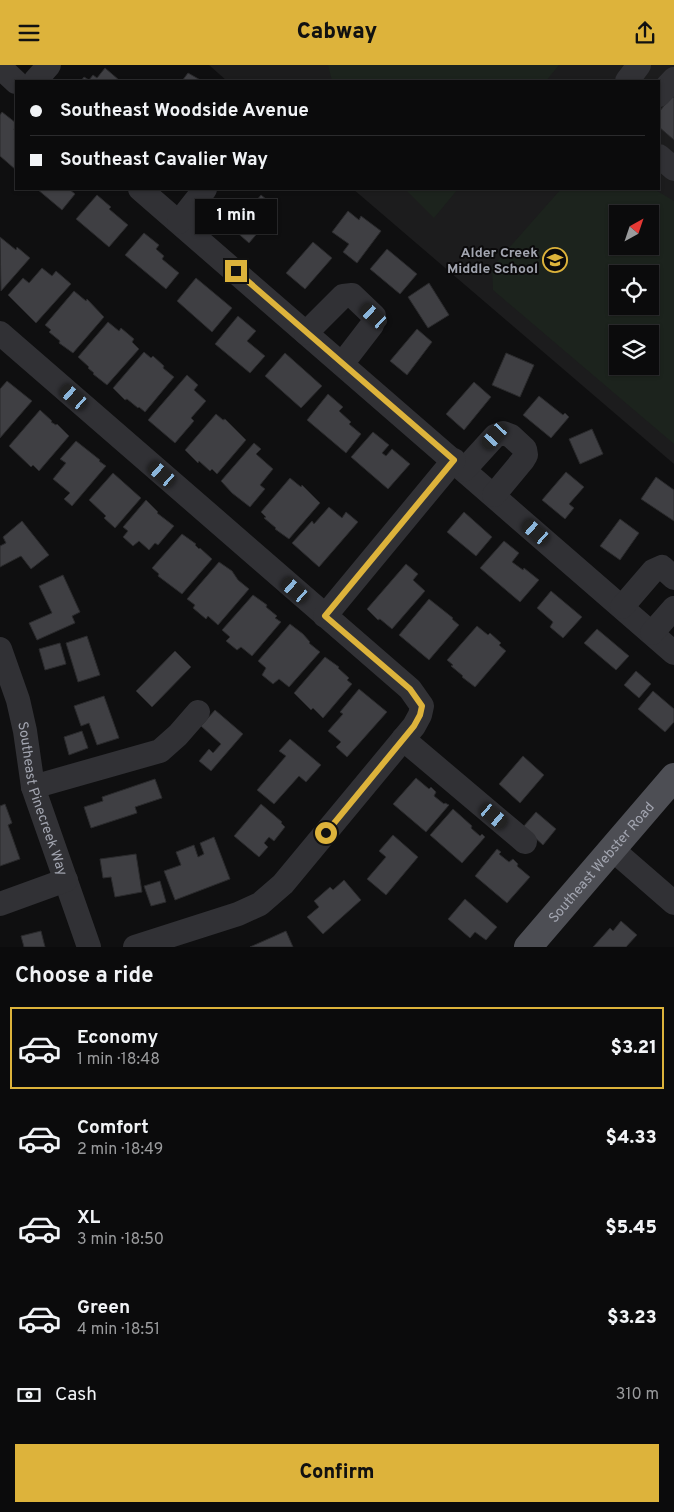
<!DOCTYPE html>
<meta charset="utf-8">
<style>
:root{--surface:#0b0b0c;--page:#141415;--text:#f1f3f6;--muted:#9a9b9d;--line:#2b2b2d;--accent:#ddb33b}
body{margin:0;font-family:Overpass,sans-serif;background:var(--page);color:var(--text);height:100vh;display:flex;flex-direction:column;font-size:19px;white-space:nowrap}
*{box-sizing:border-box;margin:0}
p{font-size:16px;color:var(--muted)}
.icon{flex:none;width:28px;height:28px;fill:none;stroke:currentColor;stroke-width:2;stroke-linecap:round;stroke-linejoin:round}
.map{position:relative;height:882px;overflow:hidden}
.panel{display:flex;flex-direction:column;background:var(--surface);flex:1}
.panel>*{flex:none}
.top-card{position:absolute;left:15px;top:15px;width:645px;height:110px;border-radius:0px;box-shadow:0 1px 4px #0004,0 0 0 1px var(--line);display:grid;align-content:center;height:110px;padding:0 15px;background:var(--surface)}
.needle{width:32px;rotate:40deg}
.controls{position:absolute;left:609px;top:140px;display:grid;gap:10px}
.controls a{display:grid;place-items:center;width:50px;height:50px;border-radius:0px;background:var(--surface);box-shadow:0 1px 4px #0004,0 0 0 1px var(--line);font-size:25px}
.end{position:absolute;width:22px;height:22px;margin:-11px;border:6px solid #ddb33b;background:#111;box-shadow:0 0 0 2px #111}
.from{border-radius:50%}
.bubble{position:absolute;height:35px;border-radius:0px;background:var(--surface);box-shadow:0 1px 4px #0004,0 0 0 1px var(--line);font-size:16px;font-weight:800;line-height:35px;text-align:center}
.car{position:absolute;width:15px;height:30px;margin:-15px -8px;border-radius:6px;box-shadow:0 0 4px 1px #0007;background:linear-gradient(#222 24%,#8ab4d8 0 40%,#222 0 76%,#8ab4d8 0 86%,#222 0)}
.top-card b{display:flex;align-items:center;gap:18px;height:48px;font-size:19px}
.top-card b+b{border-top:1px solid var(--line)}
.top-card i{width:12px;height:12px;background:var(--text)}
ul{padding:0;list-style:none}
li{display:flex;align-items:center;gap:15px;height:82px;margin:0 10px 8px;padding:0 5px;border:2px solid transparent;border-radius:0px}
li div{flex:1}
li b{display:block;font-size:19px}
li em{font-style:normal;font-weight:800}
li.on{border-color:var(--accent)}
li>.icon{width:45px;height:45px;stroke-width:1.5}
h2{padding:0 15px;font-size:22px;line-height:60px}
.pay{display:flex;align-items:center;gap:12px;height:55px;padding:0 15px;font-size:19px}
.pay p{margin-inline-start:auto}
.cta{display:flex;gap:10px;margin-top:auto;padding:10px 15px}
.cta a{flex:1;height:58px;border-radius:0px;background:var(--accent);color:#111;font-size:20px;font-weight:800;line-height:58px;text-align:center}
header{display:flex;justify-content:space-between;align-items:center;height:65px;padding:0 15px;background:var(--accent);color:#111;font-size:22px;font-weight:800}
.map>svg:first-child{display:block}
.built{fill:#1c1c1d;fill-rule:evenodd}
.green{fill:#1c231d;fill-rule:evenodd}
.building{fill:#3f3f43;stroke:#2a2a2c}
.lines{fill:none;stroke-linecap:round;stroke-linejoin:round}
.minor{stroke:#313135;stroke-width:24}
.major{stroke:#4d4e54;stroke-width:28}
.route{stroke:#ddb33b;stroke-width:6}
.labels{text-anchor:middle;stroke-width:4;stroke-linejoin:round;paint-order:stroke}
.poi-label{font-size:14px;font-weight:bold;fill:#a2a5b0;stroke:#0b0a0b;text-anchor:end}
.street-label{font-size:14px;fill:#a2a5b0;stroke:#0b0a0b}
</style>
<header><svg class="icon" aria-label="menu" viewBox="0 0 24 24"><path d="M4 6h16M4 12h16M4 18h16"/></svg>Cabway<svg class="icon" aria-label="share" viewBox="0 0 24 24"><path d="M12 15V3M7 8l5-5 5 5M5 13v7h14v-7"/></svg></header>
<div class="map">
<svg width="674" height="882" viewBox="0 0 674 882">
<rect width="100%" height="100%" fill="#0f0f10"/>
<path class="built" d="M 209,0 L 674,0 L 674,399 L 353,124 L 659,124 L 659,16 L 227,16 ZM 618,149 L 650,149 L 650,181 L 618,181 ZM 618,209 L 650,209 L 650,241 L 618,241 ZM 618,269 L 650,269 L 650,301 L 618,301 Z"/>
<path class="green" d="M 328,0 L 559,0 L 546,16 L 332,16 Z
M 405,124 L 458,124 L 434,153 Z
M 561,124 L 654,124 L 674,136 L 674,379 L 493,225 L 492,202 ZM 618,149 L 650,149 L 650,181 L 618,181 ZM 618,209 L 650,209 L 650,241 L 618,241 ZM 618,269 L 650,269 L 650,301 L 618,301 Z"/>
<path class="building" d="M 105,3 L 119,15 L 118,16 L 81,16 L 84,12 L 89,15 L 93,10 L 97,13 Z
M 188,8 L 202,16 L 182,16 Z
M 672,31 L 674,33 L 674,75 L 659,62 L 659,47 Z
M 2,47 L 16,58 L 14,65 L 16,67 L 16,105 L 0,91 L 0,50 Z
M 37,124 L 69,124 L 75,129 L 62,145 Z
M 97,130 L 111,142 L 109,144 L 128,160 L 109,182 L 76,154 Z
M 261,130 L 278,144 L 249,178 L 233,164 Z
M 348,146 L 359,155 L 361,151 L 381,166 L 357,198 L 343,187 L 349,179 L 332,167 Z
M 144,168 L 159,180 L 156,184 L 164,191 L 162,194 L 179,208 L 166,224 L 125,190 Z
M 0,172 L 16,185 L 17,182 L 30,193 L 1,226 Z
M 313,177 L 332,193 L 305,224 L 286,208 Z
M 387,184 L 417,209 L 400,229 L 370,204 Z
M 42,203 L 52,211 L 56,206 L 71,219 L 36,258 L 8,230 L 23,213 L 29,218 Z
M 196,213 L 232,243 L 212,267 L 177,236 Z
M 429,218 L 449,250 L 428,263 L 408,232 Z
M 74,226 L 86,236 L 87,234 L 104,252 L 73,288 L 59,278 L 60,276 L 49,267 L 51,265 L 45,260 Z
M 238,251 L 256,266 L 247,276 L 265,291 L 250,308 L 215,279 Z
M 108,257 L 119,266 L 121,263 L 134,274 L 132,277 L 139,284 L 107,320 L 93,309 L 94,308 L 88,303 L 89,302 L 78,292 Z
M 417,264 L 432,277 L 407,310 L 390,296 Z
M 144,287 L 151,293 L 153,291 L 164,301 L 163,303 L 174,312 L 145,347 L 139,342 L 138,343 L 127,334 L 125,335 L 113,323 Z
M 285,288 L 322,321 L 301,343 L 265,311 Z
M 506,288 L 534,300 L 520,332 L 492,320 Z
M 187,310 L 198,320 L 194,325 L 206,336 L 191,353 L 194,356 L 175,378 L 148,355 Z
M 7,316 L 32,336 L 0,373 L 0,324 Z
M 474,317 L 491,332 L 464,365 L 446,349 Z
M 328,329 L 343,342 L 339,346 L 351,357 L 349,359 L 361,369 L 346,388 L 307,355 Z
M 539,331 L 563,350 L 565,348 L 569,352 L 551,373 L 523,350 Z
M 40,345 L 52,356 L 51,357 L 56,360 L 57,359 L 69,371 L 39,406 L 33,400 L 31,402 L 9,381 Z
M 216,349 L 223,355 L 225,354 L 246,375 L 217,409 L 212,404 L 210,406 L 199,396 L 198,398 L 185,385 Z
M 592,364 L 603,389 L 580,399 L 569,374 Z
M 373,367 L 389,380 L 382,388 L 386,391 L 392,384 L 410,399 L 388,424 L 351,392 Z
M 76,376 L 100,395 L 99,396 L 106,401 L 72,441 L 64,434 L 70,428 L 53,414 L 66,398 L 60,394 Z
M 254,378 L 261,384 L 256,389 L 273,404 L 260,420 L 265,424 L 250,442 L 232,428 L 221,416 Z
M 566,407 L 584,422 L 569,439 L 574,443 L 565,454 L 542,435 Z
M 113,408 L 141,433 L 115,463 L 104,453 L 106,451 L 89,435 Z
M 656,412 L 674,425 L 674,456 L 641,434 Z
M 290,413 L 301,422 L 302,420 L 320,438 L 289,474 L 275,464 L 276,463 L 264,453 L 266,452 L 261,447 Z
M 146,435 L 158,447 L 157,448 L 174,461 L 158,480 L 155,478 L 149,485 L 139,476 L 133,481 L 123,472 L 128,466 L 123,462 Z
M 329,442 L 342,453 L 346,447 L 358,457 L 319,502 L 292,478 L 312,456 L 314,459 Z
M 464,447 L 492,472 L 476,491 L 447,467 Z
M 620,454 L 639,468 L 620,495 L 600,481 Z
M 22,456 L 49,490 L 31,504 L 21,491 L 0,502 L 0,481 L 6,478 L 3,472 Z
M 182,469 L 196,479 L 195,480 L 199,484 L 200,483 L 212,494 L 182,529 L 158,511 L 159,509 L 152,503 Z
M 504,476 L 519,488 L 512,497 L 523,505 L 524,503 L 539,515 L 520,537 L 480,503 Z
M 219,497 L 232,506 L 238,515 L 249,524 L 218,560 L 208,551 L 206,554 L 193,543 L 195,540 L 187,534 Z
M 406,499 L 418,509 L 413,515 L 425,526 L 392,564 L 380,554 L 378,555 L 367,544 Z
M 63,510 L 80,547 L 72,551 L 75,558 L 37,575 L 29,558 L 52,548 L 39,521 Z
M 551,526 L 582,552 L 563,573 L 550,562 L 553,557 L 537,543 Z
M 253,530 L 267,540 L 266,542 L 277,551 L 275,553 L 281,557 L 252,591 L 241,582 L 237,585 L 226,576 L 230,572 L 222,565 Z
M 429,534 L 453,553 L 452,554 L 459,560 L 429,595 L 399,570 Z
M 290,559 L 303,569 L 310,577 L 309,578 L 320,587 L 289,622 L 279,614 L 273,619 L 262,610 L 266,603 L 258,596 Z
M 477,561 L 488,570 L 490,568 L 501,578 L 499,580 L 506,586 L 475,622 L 462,612 L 463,611 L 451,601 L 453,600 L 447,595 Z
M 597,564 L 629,591 L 616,605 L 584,578 Z
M 87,571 L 100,610 L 78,617 L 66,578 Z
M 60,578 L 66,599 L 45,605 L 39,584 Z
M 175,586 L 191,602 L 152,642 L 136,626 Z
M 325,592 L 339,602 L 338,603 L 349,613 L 347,615 L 352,619 L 323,653 L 313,643 L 311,645 L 294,628 Z
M 636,606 L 651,619 L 639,633 L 624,620 Z
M 359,624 L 387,647 L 347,692 L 336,682 L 341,677 L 328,666 L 343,649 L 340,647 Z
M 653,626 L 674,644 L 674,657 L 665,667 L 638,644 Z
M 104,631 L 119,673 L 97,680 L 89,658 L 81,661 L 74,641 Z
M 215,645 L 243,669 L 211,706 L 199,696 L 209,684 L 213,688 L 221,679 L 201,661 Z
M 82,666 L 88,683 L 69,690 L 64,672 Z
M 290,674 L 321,700 L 306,717 L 299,711 L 274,739 L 257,725 L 286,691 L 279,686 Z
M 523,691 L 544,710 L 520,738 L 499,719 Z
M 416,713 L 429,724 L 431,722 L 436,727 L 434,731 L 444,739 L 445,738 L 449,740 L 426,767 L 393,739 Z
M 155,714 L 162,733 L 135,742 L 137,748 L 91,763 L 84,742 L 103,736 L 102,732 Z
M 5,739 L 12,758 L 8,760 L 20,794 L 0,801 L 0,741 Z
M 261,739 L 282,757 L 281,758 L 285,762 L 274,776 L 269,772 L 264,778 L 268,782 L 259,792 L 234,771 Z
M 453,744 L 472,761 L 471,763 L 480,771 L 482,769 L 485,772 L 462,798 L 430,770 Z
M 536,747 L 556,764 L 543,780 L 523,762 Z
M 393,770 L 418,792 L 386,830 L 367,814 L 386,792 L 379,786 Z
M 214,772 L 230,814 L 175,835 L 164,806 L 181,800 L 176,787 L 194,780 L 198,792 L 204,789 L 200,778 Z
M 497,784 L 501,787 L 499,789 L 509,797 L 513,794 L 518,799 L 517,801 L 530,812 L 507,838 L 475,811 Z
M 136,789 L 142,827 L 115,832 L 111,812 L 103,813 L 100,794 Z
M 344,815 L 361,835 L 323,869 L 307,852 L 319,842 L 314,836 L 330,822 L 333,825 Z
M 160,816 L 166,837 L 151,841 L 144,821 Z
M 465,834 L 497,862 L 486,875 L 475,867 L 470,873 L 448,854 Z
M 621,856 L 637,870 L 626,882 L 593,882 L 610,863 L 613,866 Z
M 41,866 L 45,882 L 24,882 L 21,871 Z
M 286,866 L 293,882 L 250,882 Z"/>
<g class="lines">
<g class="minor">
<path d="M 0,2 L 16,17"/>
<path d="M 35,16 L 49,0"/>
<path d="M 627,16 L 639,0"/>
<path d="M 659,30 L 674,14"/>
<path d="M 659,91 L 674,104"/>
<path d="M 140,124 L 674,588"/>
<path d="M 179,157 L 205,124"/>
<path d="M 0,268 L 410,624 L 422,641 L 420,650 L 414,661 L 283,819 L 260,839 L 238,849 L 135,882"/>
<path d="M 306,268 L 343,231 L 352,230 L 374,251 L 372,260 L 342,299"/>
<path d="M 464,405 L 495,371 L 503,368 L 511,371 L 525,384 L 526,390 L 523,395 L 494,430"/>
<path d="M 622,542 L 653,506 L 662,502 L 674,513"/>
<path d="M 325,551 L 454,395"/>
<path d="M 652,568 L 674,543"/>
<path id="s1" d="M 0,584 L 18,635 L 25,666 L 33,722 L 89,882"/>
<path d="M 403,674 L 525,777"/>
<path d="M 33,722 L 160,686 L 178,670 L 198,647"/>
<path d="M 612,784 L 674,838"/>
<path d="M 0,839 L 66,815"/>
</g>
<path class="major" id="s2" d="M 528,882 L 674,712"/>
</g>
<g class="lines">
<path class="route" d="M 236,206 L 454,395 L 325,551 L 410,624 L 422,641 L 420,650 L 414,661 L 326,768"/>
</g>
<defs>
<symbol id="school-ring" viewBox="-11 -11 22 22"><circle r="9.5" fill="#0b0a0b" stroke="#ddb33b" stroke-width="1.5"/><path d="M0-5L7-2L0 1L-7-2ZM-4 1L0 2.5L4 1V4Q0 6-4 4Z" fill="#ddb33b"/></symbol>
</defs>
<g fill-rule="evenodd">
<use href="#school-ring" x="541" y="181" width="28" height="28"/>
</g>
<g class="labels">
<g class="poi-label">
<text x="538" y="192">Alder Creek<tspan x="538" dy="16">Middle School</tspan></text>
</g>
<g class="street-label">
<text dy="5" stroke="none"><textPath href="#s1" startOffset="156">Southeast Pinecreek Way</textPath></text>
<text dy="5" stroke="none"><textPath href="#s2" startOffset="112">Southeast Webster Road</textPath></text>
</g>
</g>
</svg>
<div class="controls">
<a><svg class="needle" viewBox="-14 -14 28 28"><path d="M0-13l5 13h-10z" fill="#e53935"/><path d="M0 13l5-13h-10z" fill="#9a9b9d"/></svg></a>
<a><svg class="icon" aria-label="locate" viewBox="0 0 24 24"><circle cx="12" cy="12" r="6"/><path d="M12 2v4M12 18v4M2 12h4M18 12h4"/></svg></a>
<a><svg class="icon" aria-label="layers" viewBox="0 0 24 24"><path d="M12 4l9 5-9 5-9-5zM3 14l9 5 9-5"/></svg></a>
</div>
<i class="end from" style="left:326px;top:768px"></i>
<i class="end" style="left:236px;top:206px"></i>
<div class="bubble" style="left:195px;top:134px;width:82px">1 min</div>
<i class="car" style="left:374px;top:251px;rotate:312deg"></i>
<i class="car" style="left:74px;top:332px;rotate:311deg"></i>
<i class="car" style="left:495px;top:371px;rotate:222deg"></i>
<i class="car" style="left:162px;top:409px;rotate:311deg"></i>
<i class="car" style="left:536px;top:467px;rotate:311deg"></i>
<i class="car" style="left:295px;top:525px;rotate:311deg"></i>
<i class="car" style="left:494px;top:751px;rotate:130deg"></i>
<div class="top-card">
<b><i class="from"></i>Southeast Woodside Avenue</b>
<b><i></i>Southeast Cavalier Way</b>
</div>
</div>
<section class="panel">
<h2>Choose a ride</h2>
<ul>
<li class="on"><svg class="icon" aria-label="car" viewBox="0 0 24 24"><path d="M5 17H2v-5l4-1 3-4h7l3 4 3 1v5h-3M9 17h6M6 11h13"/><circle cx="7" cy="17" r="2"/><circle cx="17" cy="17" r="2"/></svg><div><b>Economy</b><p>1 min · 18:48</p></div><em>$3.21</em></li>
<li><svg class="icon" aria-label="car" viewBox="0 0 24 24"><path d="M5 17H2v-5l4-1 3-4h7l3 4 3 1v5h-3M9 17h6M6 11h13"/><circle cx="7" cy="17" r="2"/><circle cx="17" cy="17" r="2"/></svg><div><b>Comfort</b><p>2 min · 18:49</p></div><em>$4.33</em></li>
<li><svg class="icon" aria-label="car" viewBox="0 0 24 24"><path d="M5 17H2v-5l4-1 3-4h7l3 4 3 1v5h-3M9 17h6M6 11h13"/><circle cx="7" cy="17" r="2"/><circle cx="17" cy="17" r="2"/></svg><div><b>XL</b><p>3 min · 18:50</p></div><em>$5.45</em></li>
<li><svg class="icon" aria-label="car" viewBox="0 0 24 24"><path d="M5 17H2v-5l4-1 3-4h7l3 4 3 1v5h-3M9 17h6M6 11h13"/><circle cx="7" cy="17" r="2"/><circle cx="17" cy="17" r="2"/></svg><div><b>Green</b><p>4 min · 18:51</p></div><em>$3.23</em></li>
</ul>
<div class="pay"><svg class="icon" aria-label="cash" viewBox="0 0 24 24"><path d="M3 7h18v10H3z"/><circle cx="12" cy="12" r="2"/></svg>Cash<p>310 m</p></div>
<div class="cta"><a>Confirm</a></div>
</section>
